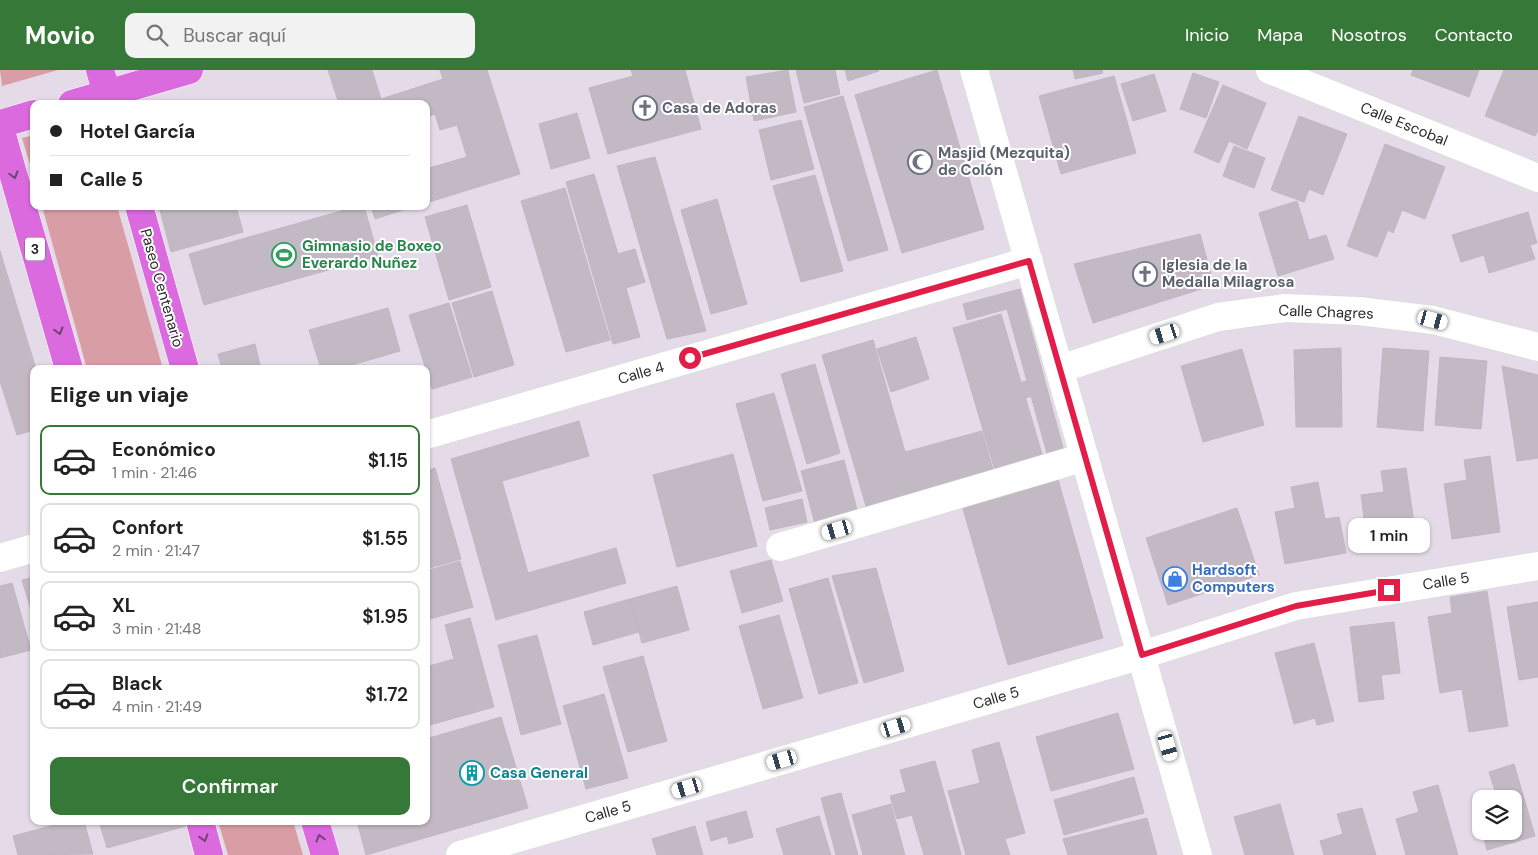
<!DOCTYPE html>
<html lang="es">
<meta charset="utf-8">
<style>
:root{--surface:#fff;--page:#f2f2f2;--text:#222;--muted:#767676;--line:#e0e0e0;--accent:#367837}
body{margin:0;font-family:"DM Sans",sans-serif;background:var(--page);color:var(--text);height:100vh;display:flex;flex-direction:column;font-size:19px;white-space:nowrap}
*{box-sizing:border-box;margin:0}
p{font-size:16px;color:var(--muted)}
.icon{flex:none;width:28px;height:28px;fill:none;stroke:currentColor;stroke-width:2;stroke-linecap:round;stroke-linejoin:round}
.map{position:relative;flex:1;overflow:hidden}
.panel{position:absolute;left:30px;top:295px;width:400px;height:460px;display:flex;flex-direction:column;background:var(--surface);border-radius:10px;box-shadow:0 1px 4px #0004}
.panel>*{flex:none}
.top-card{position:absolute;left:30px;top:30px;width:400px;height:110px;border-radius:10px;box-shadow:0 1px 4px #0004;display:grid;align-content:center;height:110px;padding:0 20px;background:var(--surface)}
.controls{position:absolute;left:1472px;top:720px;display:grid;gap:10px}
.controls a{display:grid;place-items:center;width:50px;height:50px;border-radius:10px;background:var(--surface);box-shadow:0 1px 4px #0004;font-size:25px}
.end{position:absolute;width:22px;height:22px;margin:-11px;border:6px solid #e11d48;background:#fff;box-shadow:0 0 0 2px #fff}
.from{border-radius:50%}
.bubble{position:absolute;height:35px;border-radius:10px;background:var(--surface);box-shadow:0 1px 4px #0004;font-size:16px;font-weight:600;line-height:35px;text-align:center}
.car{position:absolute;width:15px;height:30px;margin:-15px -8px;border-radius:6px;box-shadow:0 0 4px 1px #0007;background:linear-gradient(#fff 24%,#345 0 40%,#fff 0 76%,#345 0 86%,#fff 0)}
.top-card b{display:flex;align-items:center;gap:18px;height:48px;font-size:19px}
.top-card b+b{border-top:1px solid var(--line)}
.top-card i{width:12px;height:12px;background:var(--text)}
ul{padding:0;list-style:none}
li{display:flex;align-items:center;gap:15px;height:70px;margin:0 10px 8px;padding:0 10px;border:2px solid var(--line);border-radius:10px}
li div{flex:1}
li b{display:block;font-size:19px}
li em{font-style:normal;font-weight:600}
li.current{border-color:var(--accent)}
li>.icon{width:45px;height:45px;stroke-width:1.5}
h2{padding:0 20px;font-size:22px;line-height:60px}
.action{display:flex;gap:10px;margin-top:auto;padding:10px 20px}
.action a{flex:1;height:58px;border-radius:10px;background:var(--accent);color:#fff;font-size:20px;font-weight:600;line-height:58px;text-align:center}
header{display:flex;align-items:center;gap:30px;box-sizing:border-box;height:70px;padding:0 25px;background:var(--accent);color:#fff}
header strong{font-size:24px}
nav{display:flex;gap:28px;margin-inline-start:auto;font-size:18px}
.search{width:350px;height:45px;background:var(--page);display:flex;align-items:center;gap:12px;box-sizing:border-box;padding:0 18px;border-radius:10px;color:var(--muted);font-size:19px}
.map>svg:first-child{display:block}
.green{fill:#d99da6}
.building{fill:#c3b9c4;stroke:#c1b5c3}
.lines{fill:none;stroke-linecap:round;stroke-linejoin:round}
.minor-casing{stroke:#d0dfd0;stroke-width:29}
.major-casing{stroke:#fff;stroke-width:29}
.minor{stroke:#fff;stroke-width:28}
.major{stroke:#da6ade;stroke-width:28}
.oneway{stroke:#6f4271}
.route{stroke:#e11d48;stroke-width:6}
.labels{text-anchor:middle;stroke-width:4;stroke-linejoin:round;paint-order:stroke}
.shield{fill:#fff;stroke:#686868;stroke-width:1}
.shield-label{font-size:14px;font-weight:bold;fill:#282828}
.worship-label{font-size:15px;font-weight:bold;fill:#5b616d;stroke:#fff;text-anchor:start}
.street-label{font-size:15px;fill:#282828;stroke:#fff}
.leisure-label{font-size:15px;font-weight:bold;fill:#27864d;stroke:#fff;text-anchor:start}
.shop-label{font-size:15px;font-weight:bold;fill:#366cbe;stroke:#fff;text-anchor:start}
.culture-label{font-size:15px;font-weight:bold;fill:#0d838f;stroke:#fff;text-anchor:start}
</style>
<header>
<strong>Movio</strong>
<div class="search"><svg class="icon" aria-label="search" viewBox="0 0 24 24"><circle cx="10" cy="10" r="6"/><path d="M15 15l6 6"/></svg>Buscar aquí</div>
<nav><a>Inicio</a><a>Mapa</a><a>Nosotros</a><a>Contacto</a></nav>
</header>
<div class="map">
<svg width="1538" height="785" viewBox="0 0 1538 785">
<rect width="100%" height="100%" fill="#e5dbe8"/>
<path class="green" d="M 0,0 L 58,0 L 2,16 Z
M 34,65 L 34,108 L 22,68 Z
M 42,136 L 117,136 L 163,299 L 87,299 Z
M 218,751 L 293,751 L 303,785 L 228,785 Z"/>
<path class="building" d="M 328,0 L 372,0 L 381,29 L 443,9 L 440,0 L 487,0 L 520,104 L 426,133 L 426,99 L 467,87 L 457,55 L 440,60 L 435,44 L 426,47 L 426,34 L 339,34 Z
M 631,0 L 685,0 L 701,59 L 608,84 L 589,18 L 633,6 Z
M 788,0 L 796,42 L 754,51 L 746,7 Z
M 796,0 L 835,0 L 840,24 L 804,33 Z
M 845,0 L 878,0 L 879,1 L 848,11 Z
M 937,0 L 984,159 L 902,183 L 855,25 Z
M 1073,0 L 1102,0 L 1103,3 L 1075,9 Z
M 1413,0 L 1479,0 L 1469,27 L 1411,5 Z
M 1504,0 L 1538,0 L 1538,60 L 1535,66 L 1485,46 Z
M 1193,3 L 1219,12 L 1206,48 L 1180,39 Z
M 1154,4 L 1166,41 L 1133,51 L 1121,14 Z
M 1114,6 L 1136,83 L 1061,104 L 1039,26 Z
M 1223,15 L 1266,33 L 1247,79 L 1229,71 L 1219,93 L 1194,82 Z
M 843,26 L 888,180 L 848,191 L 804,37 Z
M 577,43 L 590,88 L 551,99 L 539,54 Z
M 1299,46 L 1347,64 L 1323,125 L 1309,119 L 1304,132 L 1271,120 Z
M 801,50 L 814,99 L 771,110 L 759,60 Z
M 1385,74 L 1445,97 L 1425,149 L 1402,140 L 1393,163 L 1388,160 L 1377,187 L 1347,176 Z
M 1234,76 L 1265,88 L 1254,118 L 1223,106 Z
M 655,87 L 706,261 L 667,269 L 617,96 Z
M 594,104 L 618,184 L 635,179 L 645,212 L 626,218 L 640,267 L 613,274 L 566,112 Z
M 815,105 L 843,201 L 801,212 L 773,116 Z
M 565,118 L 610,270 L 566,282 L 521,131 Z
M 717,129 L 747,234 L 711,244 L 681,140 Z
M 1297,131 L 1309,170 L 1326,165 L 1334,189 L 1278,206 L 1259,143 Z
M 467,135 L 491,217 L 449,230 L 425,147 Z
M 175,136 L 236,136 L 243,162 L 171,182 L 160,140 Z
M 359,136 L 364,136 L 378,186 L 204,235 L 189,184 Z
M 371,136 L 415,136 L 375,149 Z
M 1528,142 L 1537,173 L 1530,175 L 1535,189 L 1489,203 L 1484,185 L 1461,192 L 1452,165 Z
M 1200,164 L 1214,215 L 1093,253 L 1074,194 Z
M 0,181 L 36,299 L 34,299 L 34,360 L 17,365 L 0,311 Z
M 1020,219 L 1066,389 L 1050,394 L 1031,326 L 1026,328 L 1022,312 L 1027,311 L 1007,239 L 967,250 L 963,234 Z
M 492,221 L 514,295 L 474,307 L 452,233 Z
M 449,233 L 472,307 L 432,319 L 409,245 Z
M 388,238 L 400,281 L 338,299 L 321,299 L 309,260 Z
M 1001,244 L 1044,391 L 996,404 L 953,258 Z
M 916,267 L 929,309 L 891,322 L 877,279 Z
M 873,270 L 905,382 L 982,361 L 995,407 L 868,443 L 822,285 Z
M 255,274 L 261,299 L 222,299 L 218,284 Z
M 1341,278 L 1342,357 L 1296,357 L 1294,280 Z
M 1383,278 L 1429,281 L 1423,361 L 1377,357 Z
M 1242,279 L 1264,355 L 1203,372 L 1181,296 Z
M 1440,287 L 1487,291 L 1481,359 L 1435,355 Z
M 815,294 L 840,383 L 807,394 L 781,304 Z
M 1502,296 L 1538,305 L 1538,388 L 1517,391 Z
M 774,323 L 802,421 L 763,431 L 736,334 Z
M 579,351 L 589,386 L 502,411 L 528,503 L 616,478 L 626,513 L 496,550 L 451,389 Z
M 733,384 L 757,476 L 677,497 L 653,405 Z
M 1490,386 L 1500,462 L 1452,469 L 1444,414 L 1467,410 L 1464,390 Z
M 844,390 L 859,447 L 816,458 L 801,401 Z
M 435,398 L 461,489 L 426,499 L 426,401 Z
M 1406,398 L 1417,473 L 1368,480 L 1361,425 L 1384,422 L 1381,401 Z
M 1057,406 L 1103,568 L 1008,595 L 961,432 Z
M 1318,412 L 1325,449 L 1339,447 L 1346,483 L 1285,494 L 1275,442 L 1295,438 L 1291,417 Z
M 802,429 L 807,452 L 770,460 L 765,438 Z
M 1237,438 L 1259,505 L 1168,535 L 1146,468 Z
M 771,490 L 783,531 L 742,543 L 730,501 Z
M 460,491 L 473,537 L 426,550 L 426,501 Z
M 876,498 L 904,601 L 864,613 L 832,506 Z
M 34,507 L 34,550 L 22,510 Z
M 828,508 L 858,613 L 819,624 L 789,519 Z
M 12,513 L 31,580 L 0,588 L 0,516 Z
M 677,516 L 689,560 L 642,573 L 630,529 Z
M 1487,521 L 1508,656 L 1469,662 L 1462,619 L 1440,623 L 1428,547 L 1452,543 L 1450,527 Z
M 630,529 L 639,562 L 593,575 L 584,542 Z
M 1538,532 L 1538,607 L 1519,610 L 1507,537 Z
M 779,545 L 803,628 L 763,639 L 739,556 Z
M 470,548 L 494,637 L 426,656 L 426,597 L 454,589 L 445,555 Z
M 1394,552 L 1400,603 L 1381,605 L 1384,629 L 1359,632 L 1350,557 Z
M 537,565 L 561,654 L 521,665 L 498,575 Z
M 1314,573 L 1334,651 L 1317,655 L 1315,648 L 1294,654 L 1275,583 Z
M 643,586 L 667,671 L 628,682 L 603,597 Z
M 604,624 L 628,708 L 586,719 L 563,636 Z
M 1118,643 L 1134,699 L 1051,721 L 1036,667 Z
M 501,647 L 528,738 L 366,785 L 357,751 L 426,751 L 426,669 Z
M 999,672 L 1025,763 L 1005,769 L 1010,785 L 966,785 L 948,721 L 980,713 L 972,680 Z
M 935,691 L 961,784 L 961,785 L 924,785 L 912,745 L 897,749 L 890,726 L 906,722 L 900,700 Z
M 1514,694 L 1535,766 L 1487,780 L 1482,761 L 1514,761 L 1514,729 L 1481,729 L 1481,760 L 1472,728 L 1495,721 L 1489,702 Z
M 1134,707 L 1144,743 L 1064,765 L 1054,730 Z
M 1438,715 L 1458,785 L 1406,785 L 1396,749 L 1419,742 L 1413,722 Z
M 841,723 L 858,785 L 836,785 L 821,728 Z
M 891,734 L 905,785 L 863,785 L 852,745 Z
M 1280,734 L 1294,785 L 1245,785 L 1234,747 Z
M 1362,738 L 1376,785 L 1324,785 L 1320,771 L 1343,764 L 1337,744 Z
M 746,741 L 753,767 L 729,774 L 727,766 L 711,771 L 706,752 Z
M 819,746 L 831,785 L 784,785 L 776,759 Z
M 1147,748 L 1157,785 L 1068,785 L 1063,769 Z
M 70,751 L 84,751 L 93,784 L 18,785 L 13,766 Z
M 99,751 L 185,751 L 186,756 L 107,778 Z
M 695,756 L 703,785 L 657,785 L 652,769 Z"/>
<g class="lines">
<defs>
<path id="minor" d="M 974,0 L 1198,785
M 1270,0 L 1538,108
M 1060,299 L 1218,247 L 1285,238 L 1359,241 L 1433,250 L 1538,277
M 426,365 L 1029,191
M 780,477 L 1085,387
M 0,488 L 34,478
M 460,785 L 1142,585 L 1296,536 L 1538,496"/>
<path id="major" d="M 100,0 L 110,34
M 72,34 L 189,0
M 0,54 L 34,44
M 0,58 L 69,299
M 139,136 L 185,299
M 200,751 L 209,785
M 315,751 L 325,785"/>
</defs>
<use href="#minor" class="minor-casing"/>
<use href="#major" class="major-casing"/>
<use href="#minor" class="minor"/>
<use href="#major" class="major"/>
</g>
<defs><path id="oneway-chevron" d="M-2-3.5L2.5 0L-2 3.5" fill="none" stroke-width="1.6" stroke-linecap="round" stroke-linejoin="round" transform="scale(1.25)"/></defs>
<g class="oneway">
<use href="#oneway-chevron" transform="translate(14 105) rotate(74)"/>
<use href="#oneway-chevron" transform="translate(59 261) rotate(74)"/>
<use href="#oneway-chevron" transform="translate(204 768) rotate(74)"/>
<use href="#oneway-chevron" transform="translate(320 768) rotate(-106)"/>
</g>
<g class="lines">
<path class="route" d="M 690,288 L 1029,191 L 1142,585 L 1296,536 L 1389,520"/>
</g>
<defs>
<symbol id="church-ring" viewBox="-11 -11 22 22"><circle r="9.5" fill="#fff" stroke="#6b7280" stroke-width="1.5"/><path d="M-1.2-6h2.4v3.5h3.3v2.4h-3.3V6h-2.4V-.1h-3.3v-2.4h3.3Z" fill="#6b7280"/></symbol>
<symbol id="mosque-ring" viewBox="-11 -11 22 22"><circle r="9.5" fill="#fff" stroke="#6b7280" stroke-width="1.5"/><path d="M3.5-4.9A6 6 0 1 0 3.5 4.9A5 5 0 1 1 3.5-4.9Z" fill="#6b7280"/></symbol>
<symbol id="stadium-ring" viewBox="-11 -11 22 22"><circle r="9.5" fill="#fff" stroke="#2e9e5b" stroke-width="1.5"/><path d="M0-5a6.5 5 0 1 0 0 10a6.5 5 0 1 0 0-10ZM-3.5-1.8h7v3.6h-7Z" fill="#2e9e5b"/></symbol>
<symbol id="shop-ring" viewBox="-11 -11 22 22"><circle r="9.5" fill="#fff" stroke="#3f7fe0" stroke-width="1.5"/><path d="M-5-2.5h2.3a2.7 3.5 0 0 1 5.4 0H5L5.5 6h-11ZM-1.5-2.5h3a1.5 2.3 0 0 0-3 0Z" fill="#3f7fe0"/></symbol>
<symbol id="building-ring" viewBox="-11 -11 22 22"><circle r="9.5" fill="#fff" stroke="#0f9aa8" stroke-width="1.5"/><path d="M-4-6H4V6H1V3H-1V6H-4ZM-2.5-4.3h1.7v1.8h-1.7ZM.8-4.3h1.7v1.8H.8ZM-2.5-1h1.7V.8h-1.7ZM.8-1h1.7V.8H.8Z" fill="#0f9aa8"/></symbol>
</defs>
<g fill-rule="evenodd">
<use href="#church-ring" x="631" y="24" width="28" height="28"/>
<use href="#mosque-ring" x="906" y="78" width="28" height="28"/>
<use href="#stadium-ring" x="270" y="171" width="28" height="28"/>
<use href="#church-ring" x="1131" y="190" width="28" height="28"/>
<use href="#shop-ring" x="1161" y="495" width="28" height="28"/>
<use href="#building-ring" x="458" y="689" width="28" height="28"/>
</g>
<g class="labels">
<rect class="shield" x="25" y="167.5" width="20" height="23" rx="4"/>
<g class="shield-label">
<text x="35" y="184">3</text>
</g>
<g class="worship-label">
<text x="662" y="43">Casa de Adoras</text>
<text x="938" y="88">Masjid (Mezquita)<tspan x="938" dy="17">de Colón</tspan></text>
<text x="1162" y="200">Iglesia de la<tspan x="1162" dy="17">Medalla Milagrosa</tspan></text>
</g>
<g class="street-label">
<text transform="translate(1404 54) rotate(22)" y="5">Calle Escobal</text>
<text transform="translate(162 218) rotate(74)" y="5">Paseo Centenario</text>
<text transform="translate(1326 242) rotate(2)" y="5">Calle Chagres</text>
<text transform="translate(641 303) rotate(-16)" y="5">Calle 4</text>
<text transform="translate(1446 511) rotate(-9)" y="5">Calle 5</text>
<text transform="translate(996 628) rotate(-16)" y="5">Calle 5</text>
<text transform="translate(608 742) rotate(-16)" y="5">Calle 5</text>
</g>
<g class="leisure-label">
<text x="302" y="181">Gimnasio de Boxeo<tspan x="302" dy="17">Everardo Nuñez</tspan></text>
</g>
<g class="shop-label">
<text x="1192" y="505">Hardsoft<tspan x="1192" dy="17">Computers</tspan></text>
</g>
<g class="culture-label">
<text x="490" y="708">Casa General</text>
</g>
</g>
</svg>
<div class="controls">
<a><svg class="icon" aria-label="layers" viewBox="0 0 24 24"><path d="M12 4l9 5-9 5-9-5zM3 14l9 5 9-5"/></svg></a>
</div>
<i class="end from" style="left:690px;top:288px"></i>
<i class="end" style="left:1389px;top:520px"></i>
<div class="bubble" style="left:1348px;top:448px;width:82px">1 min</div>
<i class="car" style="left:1433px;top:250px;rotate:105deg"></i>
<i class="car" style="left:1165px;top:264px;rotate:252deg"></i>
<i class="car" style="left:837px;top:460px;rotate:254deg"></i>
<i class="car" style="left:896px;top:657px;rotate:73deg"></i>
<i class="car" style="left:1168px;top:676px;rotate:164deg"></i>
<i class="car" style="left:782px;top:690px;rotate:254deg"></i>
<i class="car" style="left:687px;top:718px;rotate:253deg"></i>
<div class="top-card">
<b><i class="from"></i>Hotel García</b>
<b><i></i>Calle 5</b>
</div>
<section class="panel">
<h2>Elige un viaje</h2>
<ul>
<li class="current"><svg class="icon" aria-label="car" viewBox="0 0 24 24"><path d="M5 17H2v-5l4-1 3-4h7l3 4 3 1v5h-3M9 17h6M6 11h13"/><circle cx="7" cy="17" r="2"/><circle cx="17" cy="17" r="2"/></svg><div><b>Económico</b><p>1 min · 21:46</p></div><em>$1.15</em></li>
<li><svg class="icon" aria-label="car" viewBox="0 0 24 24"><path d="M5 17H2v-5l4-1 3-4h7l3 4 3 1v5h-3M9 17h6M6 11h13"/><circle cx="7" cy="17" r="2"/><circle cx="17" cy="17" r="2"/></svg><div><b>Confort</b><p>2 min · 21:47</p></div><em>$1.55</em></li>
<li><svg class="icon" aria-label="car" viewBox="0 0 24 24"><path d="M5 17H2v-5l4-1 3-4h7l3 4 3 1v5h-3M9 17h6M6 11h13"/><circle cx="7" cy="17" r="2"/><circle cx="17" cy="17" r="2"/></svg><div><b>XL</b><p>3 min · 21:48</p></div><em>$1.95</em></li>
<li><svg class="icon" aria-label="car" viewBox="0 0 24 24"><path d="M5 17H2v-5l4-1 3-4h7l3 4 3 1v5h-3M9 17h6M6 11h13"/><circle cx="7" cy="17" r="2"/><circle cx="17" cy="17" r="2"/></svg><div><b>Black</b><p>4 min · 21:49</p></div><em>$1.72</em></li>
</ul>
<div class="action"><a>Confirmar</a></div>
</section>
</div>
